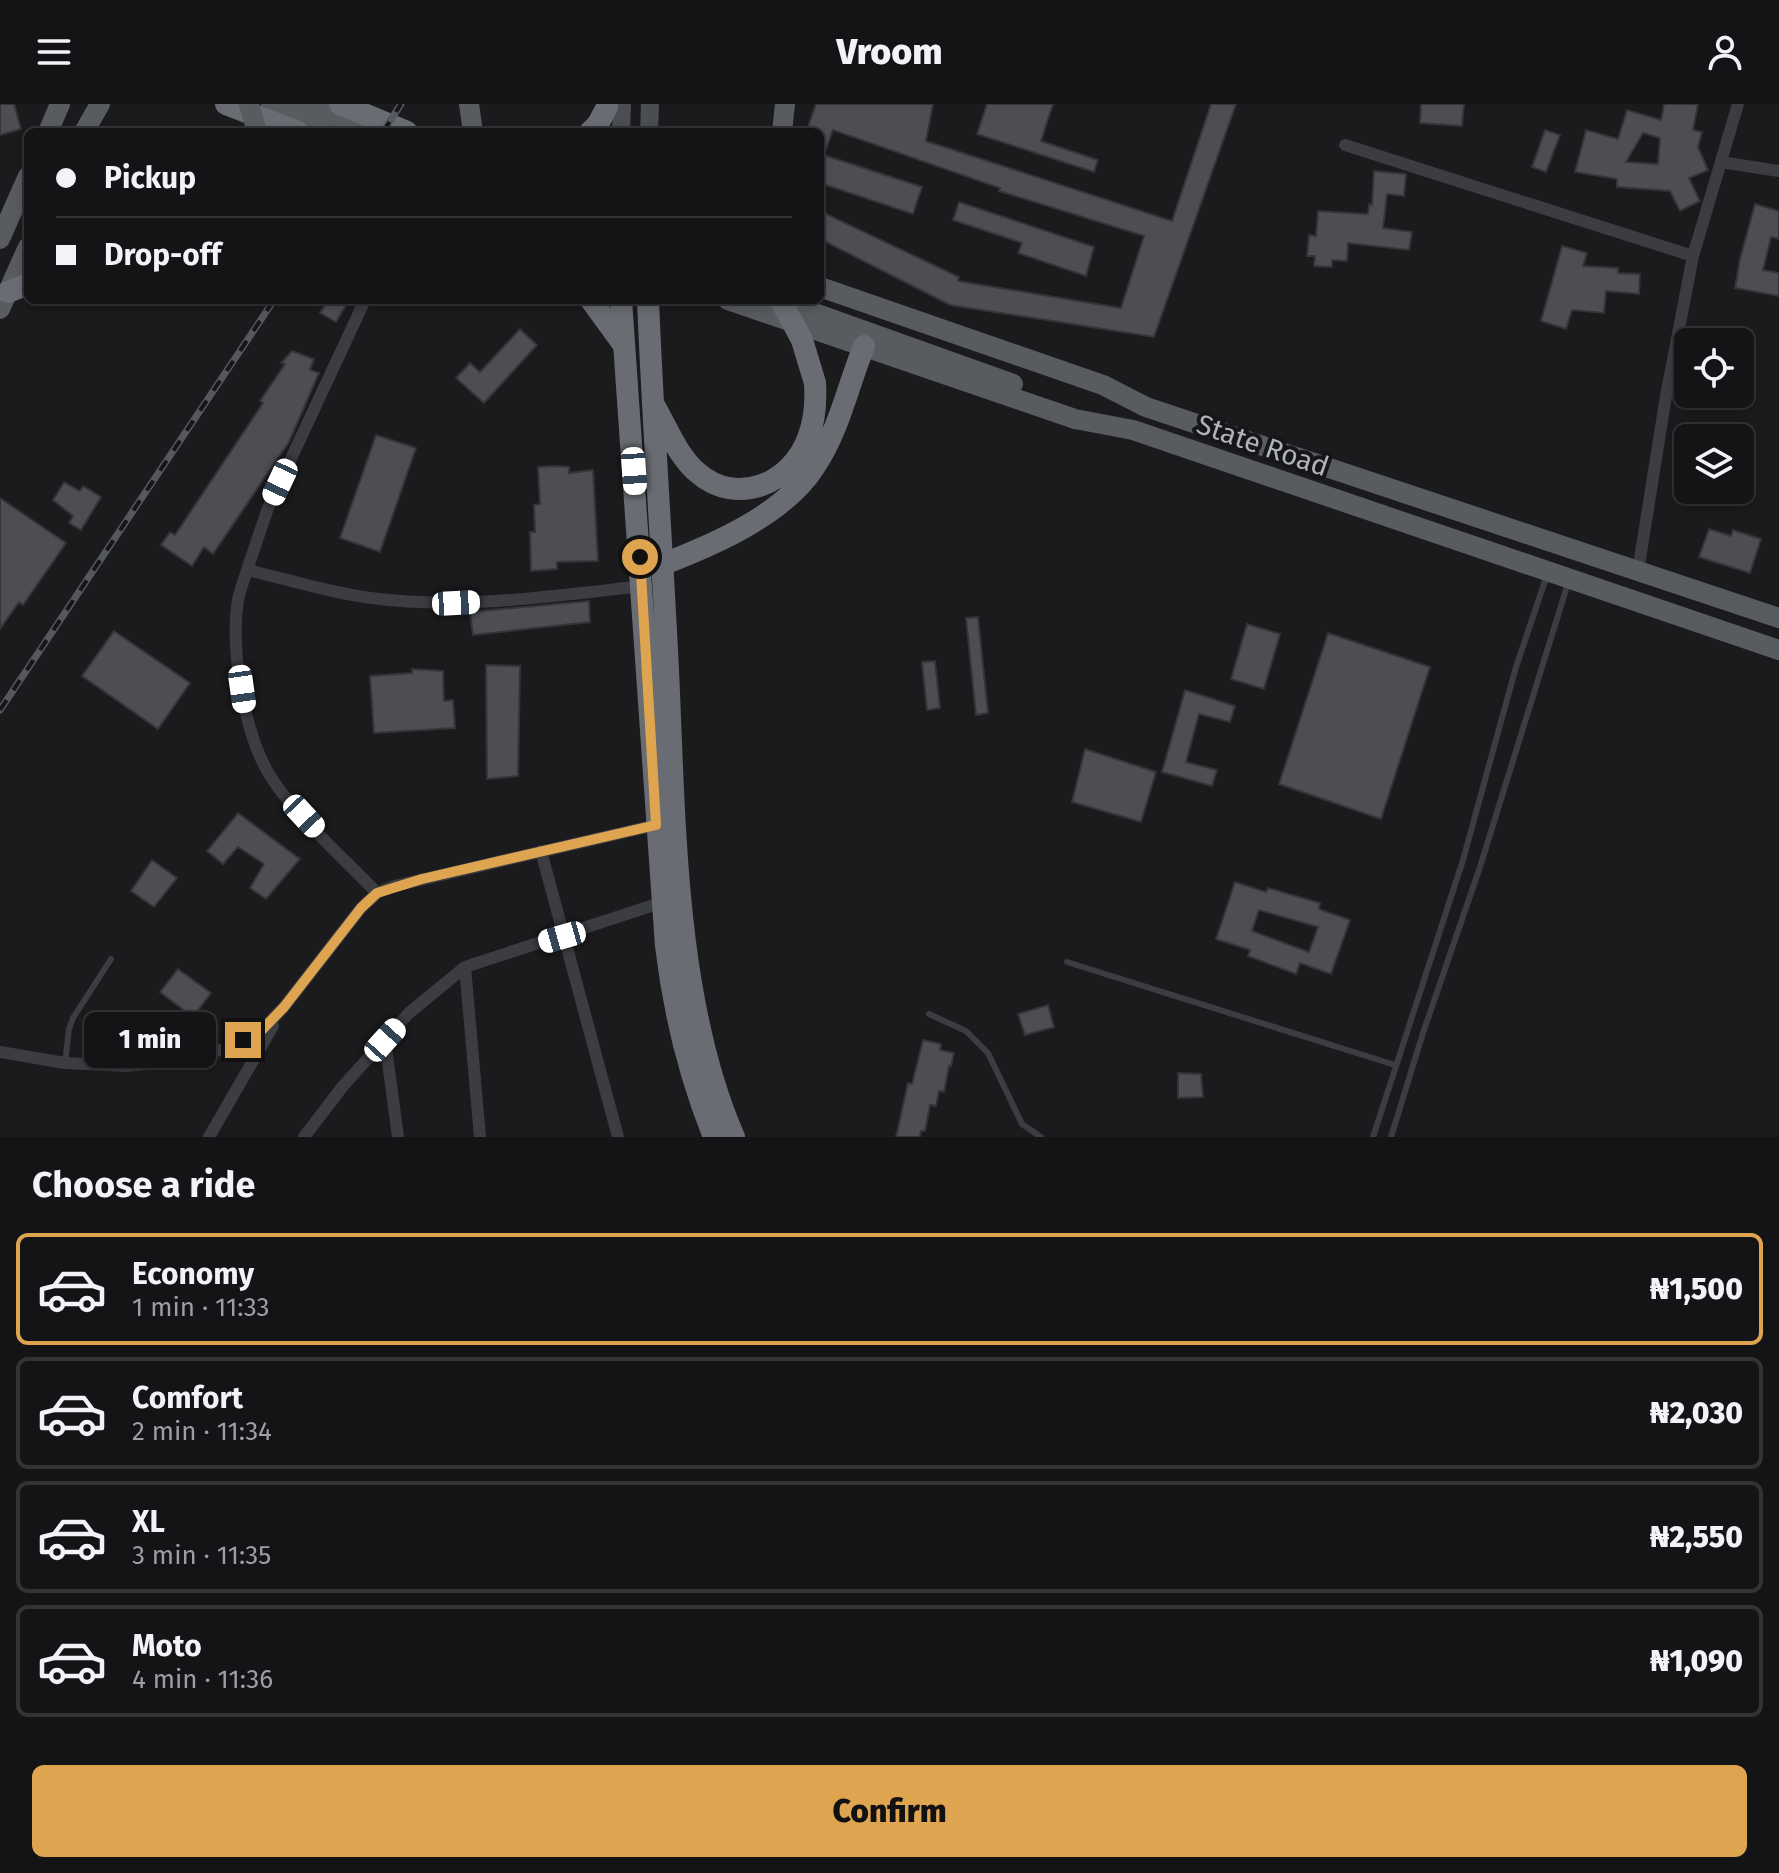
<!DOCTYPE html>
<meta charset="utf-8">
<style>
:root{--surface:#141416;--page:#1d1d1f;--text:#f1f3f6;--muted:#9d9ea1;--line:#333335;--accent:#dfa450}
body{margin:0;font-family:"Fira Sans",sans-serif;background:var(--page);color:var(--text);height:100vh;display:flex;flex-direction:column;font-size:30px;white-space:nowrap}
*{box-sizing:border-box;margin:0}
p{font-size:26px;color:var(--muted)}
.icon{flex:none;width:44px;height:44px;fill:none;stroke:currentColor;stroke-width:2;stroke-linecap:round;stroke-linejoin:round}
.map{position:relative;height:1033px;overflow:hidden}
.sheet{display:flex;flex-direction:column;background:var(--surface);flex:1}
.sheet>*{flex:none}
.guide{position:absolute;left:24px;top:24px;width:800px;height:176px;border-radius:12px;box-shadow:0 4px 12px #0003,0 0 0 2px var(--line);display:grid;align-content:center;height:176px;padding:0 32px;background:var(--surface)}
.tools{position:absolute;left:1674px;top:224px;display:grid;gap:16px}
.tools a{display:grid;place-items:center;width:80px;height:80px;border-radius:12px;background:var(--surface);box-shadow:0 4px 12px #0003,0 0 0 2px var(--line);font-size:40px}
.end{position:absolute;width:36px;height:36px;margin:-18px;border:10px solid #dfa450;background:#111;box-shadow:0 0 0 4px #111}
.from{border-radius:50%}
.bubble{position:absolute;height:56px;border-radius:12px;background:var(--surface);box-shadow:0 4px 12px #0003,0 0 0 2px var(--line);font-size:26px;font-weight:800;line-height:56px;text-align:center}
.car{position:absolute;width:24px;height:48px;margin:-24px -12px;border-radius:10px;box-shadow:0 0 6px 2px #0007;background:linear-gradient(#fff 24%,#345 0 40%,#fff 0 76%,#345 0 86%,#fff 0)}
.guide b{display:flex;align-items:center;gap:28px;height:76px;font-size:30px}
.guide b+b{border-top:2px solid var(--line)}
.guide i{width:20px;height:20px;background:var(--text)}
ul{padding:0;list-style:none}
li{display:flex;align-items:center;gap:24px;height:112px;margin:0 16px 12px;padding:0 16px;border:4px solid var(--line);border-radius:12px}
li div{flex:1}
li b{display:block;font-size:30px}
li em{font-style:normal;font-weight:800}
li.selected{border-color:var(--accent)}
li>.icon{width:72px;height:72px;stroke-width:1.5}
h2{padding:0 32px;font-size:36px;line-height:96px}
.cta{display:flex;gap:16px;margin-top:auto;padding:16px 32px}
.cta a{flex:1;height:92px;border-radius:12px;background:var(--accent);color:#111;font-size:32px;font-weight:800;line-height:92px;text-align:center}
header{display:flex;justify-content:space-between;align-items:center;height:104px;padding:0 32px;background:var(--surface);font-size:36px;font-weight:800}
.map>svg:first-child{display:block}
.building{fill:#4d4e52;stroke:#353538;stroke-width:2;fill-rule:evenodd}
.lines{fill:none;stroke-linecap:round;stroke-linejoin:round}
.lane{stroke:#3c3d41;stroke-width:6}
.street{stroke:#3c3d41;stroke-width:12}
.secondary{stroke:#4a4d51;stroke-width:18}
.primary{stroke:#585b60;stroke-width:20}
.highway{stroke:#696c72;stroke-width:22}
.rail-casing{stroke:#55585c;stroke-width:7}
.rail{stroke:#161618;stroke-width:4;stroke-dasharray:12;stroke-linecap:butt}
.primary-bridge{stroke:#585b60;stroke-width:20}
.highway-bridge{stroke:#696c72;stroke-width:22}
.route{stroke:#dfa450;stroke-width:10}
.labels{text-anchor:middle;stroke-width:8;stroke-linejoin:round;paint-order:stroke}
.street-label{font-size:28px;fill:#afb3bb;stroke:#161618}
</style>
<header><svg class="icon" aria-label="menu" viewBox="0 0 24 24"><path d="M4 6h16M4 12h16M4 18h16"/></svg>Vroom<svg class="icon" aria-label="person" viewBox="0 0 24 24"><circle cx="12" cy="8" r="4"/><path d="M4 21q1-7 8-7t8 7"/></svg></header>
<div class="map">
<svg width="1779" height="1033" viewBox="0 0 1779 1033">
<rect width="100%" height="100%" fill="#1b1b1d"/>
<path class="building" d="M 0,0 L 14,0 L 21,25 L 0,31 Z
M 816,0 L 933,0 L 926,37 L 1172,117 L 1211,0 L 1236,0 L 1154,233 L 950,201 L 820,135 L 820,107 L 959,173 L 958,177 L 1121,204 L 1144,132 L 999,87 L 1000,84 L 833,26 L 824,51 L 922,83 L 913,110 L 820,79 L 820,28 L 806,28 Z
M 987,0 L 1053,0 L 1041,37 L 1098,56 L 1094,68 L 977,30 Z
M 1421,0 L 1464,0 L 1462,22 L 1420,19 Z
M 1664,0 L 1698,0 L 1693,26 L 1702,28 L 1698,43 L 1708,66 L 1689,74 L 1700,97 L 1680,107 L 1670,87 L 1617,83 L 1617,75 L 1575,68 L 1586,26 L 1618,35 L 1627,6 L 1661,16 ZM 1643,29 L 1660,34 L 1658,60 L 1626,58 Z
M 1545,26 L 1560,31 L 1546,68 L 1532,63 Z
M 1374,67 L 1406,70 L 1404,92 L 1387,90 L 1383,124 L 1412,128 L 1409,146 L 1348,139 L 1347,157 L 1332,156 L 1332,163 L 1314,162 L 1315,152 L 1307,152 L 1309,131 L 1316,132 L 1318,107 L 1368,110 L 1369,100 L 1372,101 Z
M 959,98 L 1094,143 L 1086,172 L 1018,149 L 1022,139 L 953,116 Z
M 1755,100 L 1779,107 L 1779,135 L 1771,133 L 1763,166 L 1779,169 L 1779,192 L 1735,184 L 1740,155 Z
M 1562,142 L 1587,149 L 1583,162 L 1618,164 L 1618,169 L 1640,170 L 1639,190 L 1606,187 L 1604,209 L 1572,206 L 1566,225 L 1541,217 Z
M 328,196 L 349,196 L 336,218 L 320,209 Z
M 520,225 L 537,241 L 484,299 L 456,274 L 470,259 L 480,268 Z
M 292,247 L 314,255 L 310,266 L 319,269 L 289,338 L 213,450 L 204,443 L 192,462 L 161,441 L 170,428 L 175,431 L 263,299 L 260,297 L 285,260 L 281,259 Z
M 376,331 L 416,344 L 380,448 L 340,434 Z
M 554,362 L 569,363 L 569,369 L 593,366 L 598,457 L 557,458 L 557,465 L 531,467 L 530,428 L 535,428 L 534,401 L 540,400 L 538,363 Z
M 64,378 L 80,387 L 83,382 L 101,393 L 81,426 L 69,419 L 73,412 L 53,396 Z
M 0,394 L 66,439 L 23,501 L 19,498 L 0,525 Z
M 1709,425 L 1731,432 L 1733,426 L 1761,435 L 1750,469 L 1699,453 Z
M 589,497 L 590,518 L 473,531 L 470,508 Z
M 978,513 L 988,609 L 976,611 L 966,514 Z
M 1247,520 L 1280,530 L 1264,585 L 1231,575 Z
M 114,527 L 190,579 L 158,625 L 82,572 Z
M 1328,529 L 1430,563 L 1381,715 L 1279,680 Z
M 935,557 L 940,604 L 927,606 L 922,558 Z
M 486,561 L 520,562 L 518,672 L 487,675 Z
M 412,565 L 443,567 L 444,597 L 453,596 L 455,624 L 374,629 L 370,572 L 412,569 Z
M 1185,586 L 1235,602 L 1230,618 L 1199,610 L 1186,658 L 1217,666 L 1212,682 L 1162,668 Z
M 1085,645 L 1156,668 L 1141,718 L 1072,698 Z
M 238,709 L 300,755 L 266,795 L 250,784 L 264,760 L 238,743 L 223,760 L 207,747 Z
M 152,756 L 177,774 L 154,803 L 131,787 Z
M 1235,778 L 1266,788 L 1268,784 L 1320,799 L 1319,805 L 1350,816 L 1331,870 L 1300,859 L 1296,870 L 1248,852 L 1250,846 L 1216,835 ZM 1259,806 L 1318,823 L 1309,848 L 1252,827 Z
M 178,865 L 211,889 L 193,913 L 160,888 Z
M 1048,901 L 1054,923 L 1025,931 L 1018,910 Z
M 923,936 L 941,940 L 940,946 L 954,949 L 951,962 L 949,962 L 944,988 L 939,987 L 936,1002 L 930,1001 L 925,1027 L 921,1027 L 920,1033 L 896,1033 L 908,979 L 912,980 Z
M 1178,969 L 1201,970 L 1203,993 L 1178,994 Z"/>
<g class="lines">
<path class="lane" d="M 1067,858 L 1395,961
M 929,910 L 966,927 L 988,949 L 1022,1020 L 1041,1033
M 65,959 L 69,925 L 73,914 L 111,855
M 1373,1033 L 1463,756 L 1516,563 L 1547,471
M 1391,1033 L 1423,929 L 1480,763 L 1569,476"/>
<path class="street" d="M 1345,41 L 1693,152
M 1721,58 L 1779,67
M 247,466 L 268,404 L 365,196
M 1638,467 L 1666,292 L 1693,152 L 1738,0
M 541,747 L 618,1033
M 377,789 C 344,754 293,710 269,670 C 244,628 230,544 238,496 C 240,486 244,476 247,466 C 291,476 334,490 379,495 C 467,505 555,492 642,482
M 465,863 L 480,1033
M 385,936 L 398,1033
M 0,948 L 65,959 L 125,962 L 172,958 L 225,945 L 261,927 L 284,903 L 361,804 L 377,789 L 394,782 L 656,721
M 209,1033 L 273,922
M 304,1033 L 343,982 L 409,909 L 465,863 L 663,798"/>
<path class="secondary" d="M 621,28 L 622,0
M 649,28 L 650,0"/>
<path class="primary" d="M 271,0 L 319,20
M 304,0 L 370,28
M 469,0 L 473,28
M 48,28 L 60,0
M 84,28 L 100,0
M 782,28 L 785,0
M 0,135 L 28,72
M 820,183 L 1103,281 L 1146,303 L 1779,514
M 728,196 L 1075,315 L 1133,326 L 1779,546
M 778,196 L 1013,280
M 0,205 L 28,143"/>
<path class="highway" d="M 226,0 L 298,28
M 340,0 L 407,28
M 590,28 L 598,20 L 607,3
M 8,188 L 28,180
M 591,196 L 623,240
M 621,196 L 666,842 C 674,909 689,971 714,1033
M 648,196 C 653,320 662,443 668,566 C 675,716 674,895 734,1033
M 654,301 C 667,323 678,353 698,369 C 737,403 792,379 808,334 C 815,317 816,297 815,279
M 661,461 C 713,441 784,411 815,362 C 839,326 848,282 864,242"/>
<defs>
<path id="rail" d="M 383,28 L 401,0
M 0,606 L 274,196"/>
</defs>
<use href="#rail" class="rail-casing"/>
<use href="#rail" class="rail"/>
<path class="primary-bridge" d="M 249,0 L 257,28"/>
<path class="highway-bridge" d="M 781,197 L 802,236 L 815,279"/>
</g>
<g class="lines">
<path class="route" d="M 243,936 L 261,927 L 284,903 L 361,804 L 377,789 L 422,775 L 656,721 L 640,453"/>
</g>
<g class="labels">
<g class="street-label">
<text transform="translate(1263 341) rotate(19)" y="10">State Road</text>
</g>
</g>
</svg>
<div class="tools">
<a><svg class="icon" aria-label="locate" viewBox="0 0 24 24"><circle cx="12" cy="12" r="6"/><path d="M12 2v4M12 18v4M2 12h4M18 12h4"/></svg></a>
<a><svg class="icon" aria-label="layers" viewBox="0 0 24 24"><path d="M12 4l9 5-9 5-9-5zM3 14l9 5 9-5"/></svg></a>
</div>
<i class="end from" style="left:640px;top:453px"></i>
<i class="end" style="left:243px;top:936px"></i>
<div class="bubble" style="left:84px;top:908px;width:132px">1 min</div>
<i class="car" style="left:634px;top:367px;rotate:176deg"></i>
<i class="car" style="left:280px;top:378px;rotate:205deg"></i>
<i class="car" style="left:456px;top:499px;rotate:87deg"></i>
<i class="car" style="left:242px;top:585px;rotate:172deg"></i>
<i class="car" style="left:304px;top:712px;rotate:137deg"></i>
<i class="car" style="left:562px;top:833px;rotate:254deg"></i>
<i class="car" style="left:385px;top:936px;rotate:42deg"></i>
<div class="guide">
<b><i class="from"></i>Pickup</b>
<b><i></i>Drop-off</b>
</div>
</div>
<section class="sheet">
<h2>Choose a ride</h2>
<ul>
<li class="selected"><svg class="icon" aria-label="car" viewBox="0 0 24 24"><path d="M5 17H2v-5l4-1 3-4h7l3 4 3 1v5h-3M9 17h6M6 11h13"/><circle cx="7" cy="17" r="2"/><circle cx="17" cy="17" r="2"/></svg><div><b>Economy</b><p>1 min · 11:33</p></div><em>₦1,500</em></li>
<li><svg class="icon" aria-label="car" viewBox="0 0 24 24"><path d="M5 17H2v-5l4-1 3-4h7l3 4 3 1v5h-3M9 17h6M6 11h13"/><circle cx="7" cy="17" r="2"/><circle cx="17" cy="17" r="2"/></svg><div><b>Comfort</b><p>2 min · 11:34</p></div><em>₦2,030</em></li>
<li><svg class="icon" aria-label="car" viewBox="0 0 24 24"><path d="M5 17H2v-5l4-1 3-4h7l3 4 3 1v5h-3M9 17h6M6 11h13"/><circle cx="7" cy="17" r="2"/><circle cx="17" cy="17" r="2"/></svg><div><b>XL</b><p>3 min · 11:35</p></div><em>₦2,550</em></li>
<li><svg class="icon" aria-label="car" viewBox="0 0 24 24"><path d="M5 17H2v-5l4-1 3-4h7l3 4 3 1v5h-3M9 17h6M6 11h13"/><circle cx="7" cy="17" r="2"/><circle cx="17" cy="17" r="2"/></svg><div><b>Moto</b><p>4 min · 11:36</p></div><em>₦1,090</em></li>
</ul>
<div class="cta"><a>Confirm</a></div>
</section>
